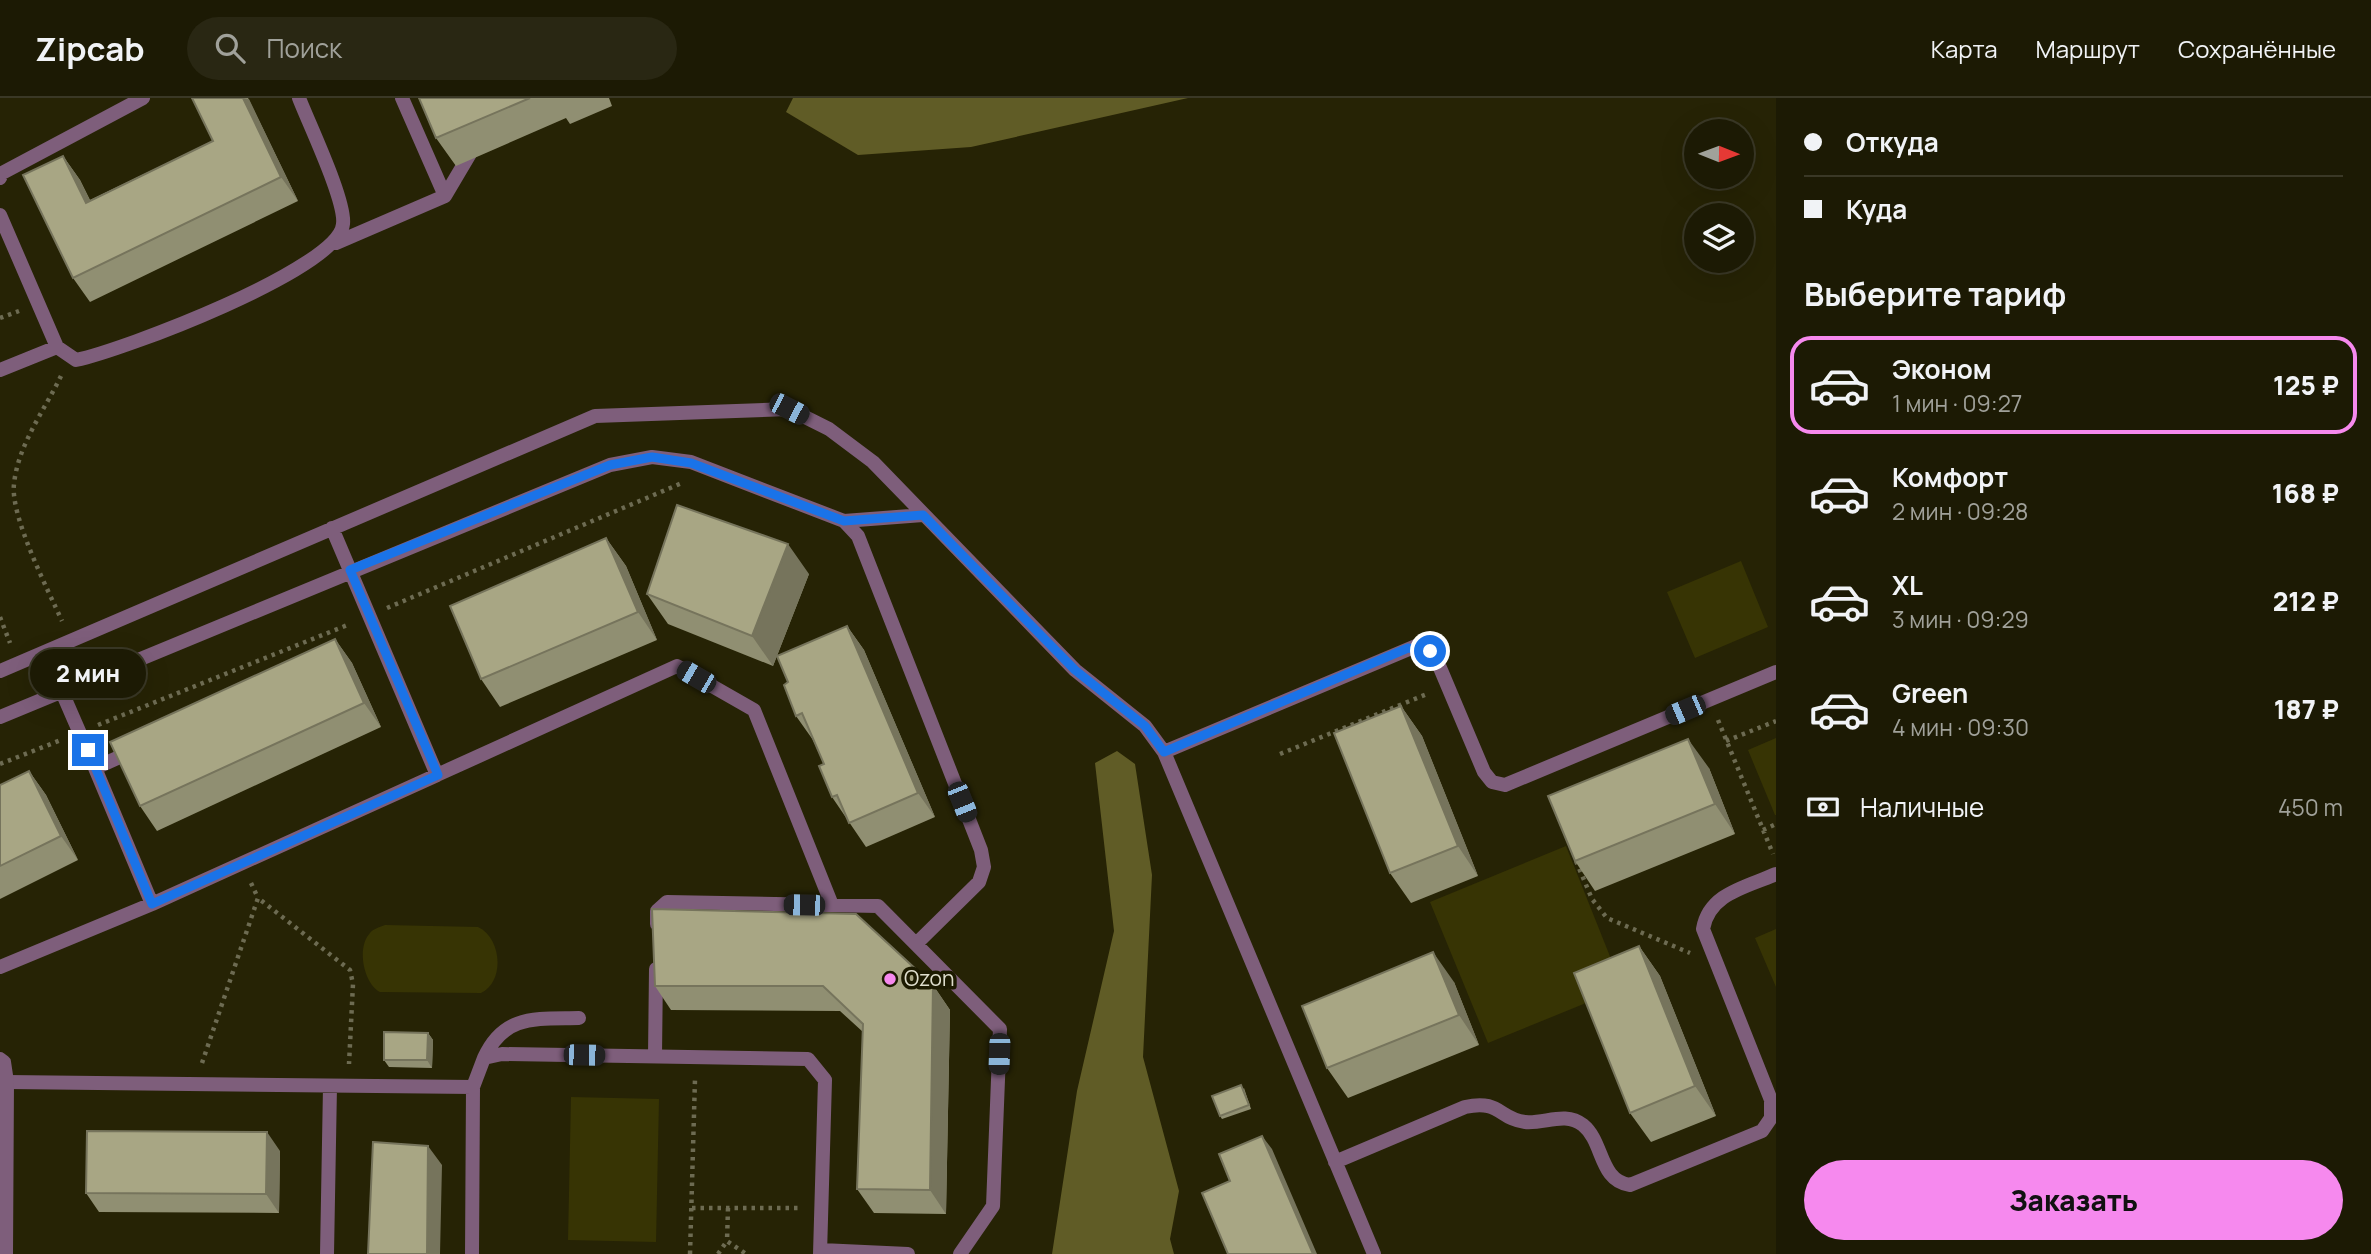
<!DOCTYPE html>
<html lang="ru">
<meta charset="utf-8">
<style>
:root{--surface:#1c1a04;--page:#292713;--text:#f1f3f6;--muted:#a0a19a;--line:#3a3826;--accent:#f689ee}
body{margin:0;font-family:Manrope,sans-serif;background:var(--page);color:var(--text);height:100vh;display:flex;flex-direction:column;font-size:26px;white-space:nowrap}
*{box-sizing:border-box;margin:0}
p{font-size:23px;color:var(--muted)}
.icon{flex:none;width:38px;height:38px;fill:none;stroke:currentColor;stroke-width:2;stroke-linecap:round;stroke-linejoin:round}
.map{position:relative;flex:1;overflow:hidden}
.sheet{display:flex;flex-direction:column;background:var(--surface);width:595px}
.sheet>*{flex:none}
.banner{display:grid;align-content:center;height:154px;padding:0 28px;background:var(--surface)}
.needle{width:46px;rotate:91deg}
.controls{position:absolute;left:1684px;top:21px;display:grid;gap:14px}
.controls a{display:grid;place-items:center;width:70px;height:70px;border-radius:50%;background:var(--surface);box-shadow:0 7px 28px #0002,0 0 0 2px var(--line);font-size:35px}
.end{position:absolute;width:32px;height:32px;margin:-16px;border:9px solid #1a73e8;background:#fff;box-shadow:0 0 0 4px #fff}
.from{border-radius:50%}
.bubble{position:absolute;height:49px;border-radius:24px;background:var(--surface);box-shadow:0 7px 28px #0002,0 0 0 2px var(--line);font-size:23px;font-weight:800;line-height:49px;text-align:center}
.car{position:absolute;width:21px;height:42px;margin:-21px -10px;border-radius:9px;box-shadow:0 0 5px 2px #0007;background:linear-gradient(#222 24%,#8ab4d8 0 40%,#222 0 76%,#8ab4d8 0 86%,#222 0)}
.banner b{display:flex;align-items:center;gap:24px;height:66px;font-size:26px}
.banner b+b{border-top:2px solid var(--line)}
.banner i{width:18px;height:18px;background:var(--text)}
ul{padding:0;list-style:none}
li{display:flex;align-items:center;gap:21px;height:98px;margin:0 14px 10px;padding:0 14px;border:4px solid transparent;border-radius:21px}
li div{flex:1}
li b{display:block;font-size:26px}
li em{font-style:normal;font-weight:800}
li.selected{border-color:var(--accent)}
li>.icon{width:63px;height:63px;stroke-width:1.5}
h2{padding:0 28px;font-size:32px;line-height:84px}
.pay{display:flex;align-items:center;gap:18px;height:77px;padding:0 28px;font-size:26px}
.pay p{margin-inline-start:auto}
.action{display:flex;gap:14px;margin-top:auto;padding:14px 28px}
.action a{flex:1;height:80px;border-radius:42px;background:var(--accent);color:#111;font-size:28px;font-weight:800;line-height:80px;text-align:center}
header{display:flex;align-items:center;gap:42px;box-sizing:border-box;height:98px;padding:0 35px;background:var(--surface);border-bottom:2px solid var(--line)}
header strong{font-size:33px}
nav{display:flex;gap:38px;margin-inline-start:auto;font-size:24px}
.search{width:490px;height:63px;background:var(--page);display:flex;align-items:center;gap:18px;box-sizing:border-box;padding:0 24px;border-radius:38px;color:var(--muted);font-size:26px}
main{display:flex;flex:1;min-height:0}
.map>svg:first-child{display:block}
.green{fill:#373404}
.forest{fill:#605c26}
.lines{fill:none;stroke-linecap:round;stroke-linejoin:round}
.path{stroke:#6d6b52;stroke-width:4.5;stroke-dasharray:3.5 5;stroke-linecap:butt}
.service{stroke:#7e5e7b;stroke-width:14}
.minor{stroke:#7e5e7b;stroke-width:14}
.wall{fill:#908f72}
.shaded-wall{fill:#76745c}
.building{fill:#a8a684;stroke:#76745c;stroke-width:2}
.route{stroke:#1a73e8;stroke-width:9}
.poi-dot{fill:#f689ee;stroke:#1c1a00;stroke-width:2.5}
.labels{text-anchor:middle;stroke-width:7;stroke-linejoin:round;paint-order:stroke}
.poi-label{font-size:21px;fill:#deddcc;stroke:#1c1a00;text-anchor:start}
</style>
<header>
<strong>Zipcab</strong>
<div class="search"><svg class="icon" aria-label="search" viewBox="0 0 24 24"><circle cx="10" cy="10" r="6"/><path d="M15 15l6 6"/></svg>Поиск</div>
<nav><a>Карта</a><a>Маршрут</a><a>Сохранённые</a></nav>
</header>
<main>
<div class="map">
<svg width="1776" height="1156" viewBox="0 0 1776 1156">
<rect width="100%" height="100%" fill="#262305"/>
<path class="green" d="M 1741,463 L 1768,529 L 1695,560 L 1667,494 Z
M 1776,640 L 1776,717 L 1775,717 L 1748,652 Z
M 1566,748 L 1621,886 L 1585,901 L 1586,905 L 1488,945 L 1430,804 Z
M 385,827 L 478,829 C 502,840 505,884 481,895 L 380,894 C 364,886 356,850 370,835 C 373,831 380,829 385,827 Z
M 1776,831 L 1776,889 L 1755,840 Z
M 571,999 L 659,1001 L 656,1144 L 568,1142 Z"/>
<path class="forest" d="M 793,0 L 1188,0 L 971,49 L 858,57 L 786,14 Z
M 1117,653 L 1135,666 L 1152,777 L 1143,959 L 1179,1093 L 1170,1141 L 1174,1156 L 1052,1156 L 1077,993 L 1114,833 L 1095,665 Z"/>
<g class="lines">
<path class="path" d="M 0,220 L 19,213
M 61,278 C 44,313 18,347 14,386 C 10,418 48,492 62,523
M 387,510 L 682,385
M 0,519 L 10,545
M 1718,622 L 1773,756
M 98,627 L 350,526
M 1726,643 L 1776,623
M 1280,656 L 1427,596
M 0,666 L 61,642
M 1763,732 L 1776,726
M 1576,763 L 1592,801 L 1607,820 L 1690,855
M 251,785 L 258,800
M 202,965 L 258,800 L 350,872 L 353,886 L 349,966
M 692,1110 L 800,1110
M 728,1110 L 727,1143 L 746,1156
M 690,1156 L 695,981
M 718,1156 L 727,1143"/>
<path class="service" d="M 402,0 L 445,98
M 0,80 L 2,75 L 143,0
M 0,117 L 57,249 L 76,262 C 121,253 339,171 343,126 C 346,103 309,26 299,0
M 336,145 L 445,98 L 474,49
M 0,272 L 57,249
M 844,423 L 923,417
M 0,573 L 595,318 L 789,311 L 829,331 L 873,364 L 1075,572 L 1145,628 L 1164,654
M 62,594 L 95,670
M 0,619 L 610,367 L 652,359 L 691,364 L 844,423 L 858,438 L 981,752 L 984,769 L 979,784 L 916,846
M 133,653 L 95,670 L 152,806
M 437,677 L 677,568 L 754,612 L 832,807
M 657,826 L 657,813 L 667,804 L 878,808 L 1000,931 L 993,1108 L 960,1156
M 0,869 L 152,806 L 437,677 L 332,430
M 655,958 L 656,871
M 484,960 C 504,916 536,921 579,920
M 7,984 L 473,989
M 1335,1064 L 1465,1009 C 1500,1001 1499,1021 1525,1024 C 1545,1026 1565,1013 1583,1027 C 1604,1044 1599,1083 1630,1087 L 1762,1033 L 1771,1020 L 1771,1002 L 1703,831 C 1709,795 1747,789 1776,776
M 821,1152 L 908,1156
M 327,1156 L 330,988
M 472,1156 L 473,989 L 484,960 L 502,956 L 808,961 L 825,982 L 820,1156
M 1374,1156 L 1164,654 L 1416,548 L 1435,558 L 1484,674 L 1492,684 L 1505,687 L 1776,574"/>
<path class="minor" d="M 0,961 L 4,964 L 7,984 L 6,1156"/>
</g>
<path class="wall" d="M 192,0 L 248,0 L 298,103 L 90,204 L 73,180 L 63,58 L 80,82 L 90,102 L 213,43 Z
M 419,0 L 609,0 L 612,8 L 570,26 L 566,20 L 456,68 L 436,40 Z
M 606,440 L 626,468 L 657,542 L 500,609 L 481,581 Z
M 809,476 L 773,568 L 668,526 L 647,496 Z
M 847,528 L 864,552 L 935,719 L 866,749 L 832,699 L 824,666 L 813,642 L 796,618 L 788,584 Z
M 335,541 L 352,565 L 381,629 L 157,733 L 140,708 Z
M 1401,608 L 1422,638 L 1478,778 L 1411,805 L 1390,775 Z
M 1709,670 L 1735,736 L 1595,793 L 1575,763 Z
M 29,673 L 46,697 L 78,762 L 0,801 L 0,687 Z
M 1639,848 L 1660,878 L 1716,1018 L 1651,1044 L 1630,1015 Z
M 1454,884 L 1479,947 L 1348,1000 L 1327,970 Z
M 933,887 L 950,912 L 946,1116 L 874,1115 L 857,1091 L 863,934 L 840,913 L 671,912 L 655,888 Z
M 428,935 L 433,942 L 432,970 L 389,969 L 384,962 Z
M 1244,990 L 1251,1011 L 1222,1021 L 1220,1018 Z
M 280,1053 L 279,1115 L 99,1114 L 86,1095 Z"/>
<path class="shaded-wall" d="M 243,0 L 249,1 L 298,103 L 281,79 Z
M 63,58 L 80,82 L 103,129 L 86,105 Z
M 606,440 L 626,468 L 657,542 L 638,514 Z
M 788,446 L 809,476 L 773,568 L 752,538 Z
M 847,528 L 864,552 L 935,719 L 918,695 Z
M 335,541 L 352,565 L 381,629 L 364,605 Z
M 1401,608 L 1422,638 L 1478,778 L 1458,748 Z
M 1688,641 L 1709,670 L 1735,736 L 1715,706 Z
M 29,673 L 46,697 L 78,762 L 61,738 Z
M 1639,848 L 1660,878 L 1716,1018 L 1695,988 Z
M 1433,854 L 1454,884 L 1479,947 L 1459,917 Z
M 933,887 L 950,912 L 946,1116 L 930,1092 Z
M 428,935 L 433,942 L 432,970 L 427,962 Z
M 267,1034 L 280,1053 L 279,1115 L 266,1096 Z
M 1262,1038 L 1272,1051 L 1317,1156 L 1313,1156 Z
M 428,1048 L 442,1067 L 440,1156 L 427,1156 Z"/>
<path class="building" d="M 192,0 L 243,0 L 281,79 L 73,180 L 23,77 L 63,58 L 86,105 L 213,43 Z
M 419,0 L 530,0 L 436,40 Z
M 677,407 L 788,446 L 752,538 L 647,496 Z
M 606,440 L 638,514 L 481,581 L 450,508 Z
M 847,528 L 918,695 L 849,725 L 837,697 L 832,699 L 819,668 L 824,666 L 802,615 L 796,618 L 784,587 L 788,584 L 777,558 Z
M 335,541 L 364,605 L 140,708 L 110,644 Z
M 1401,608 L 1458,748 L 1390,775 L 1334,635 Z
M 1688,641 L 1715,706 L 1575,763 L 1548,698 Z
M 29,673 L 61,738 L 0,768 L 0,687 Z
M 652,811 L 856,816 L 933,887 L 930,1092 L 857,1091 L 863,926 L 823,888 L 655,888 Z
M 1639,848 L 1695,988 L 1630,1015 L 1574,875 Z
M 1433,854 L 1459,917 L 1327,970 L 1302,908 Z
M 384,934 L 428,935 L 427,962 L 384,962 Z
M 1241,987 L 1249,1007 L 1220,1018 L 1212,998 Z
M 87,1033 L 267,1034 L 266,1096 L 86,1095 Z
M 1262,1038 L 1313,1156 L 1228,1156 L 1202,1095 L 1230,1083 L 1219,1056 Z
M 373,1044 L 428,1048 L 427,1156 L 368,1156 Z"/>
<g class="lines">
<path class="route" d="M 88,652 L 152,806 L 438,677 L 350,472 L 610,367 L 652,359 L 691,365 L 844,423 L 923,417 L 1075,572 L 1145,628 L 1164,654 L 1408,550 L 1430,553"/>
</g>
<circle class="poi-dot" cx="890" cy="881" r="7"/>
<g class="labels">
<g class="poi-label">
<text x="904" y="888">Ozon</text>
</g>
</g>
</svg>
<div class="controls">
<a><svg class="needle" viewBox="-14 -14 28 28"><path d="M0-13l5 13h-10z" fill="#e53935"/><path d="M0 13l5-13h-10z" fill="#a0a19a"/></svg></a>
<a><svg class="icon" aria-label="layers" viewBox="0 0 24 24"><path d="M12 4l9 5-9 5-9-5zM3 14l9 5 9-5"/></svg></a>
</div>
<i class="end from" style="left:1430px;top:553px"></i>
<i class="end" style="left:88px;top:652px"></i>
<div class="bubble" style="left:30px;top:551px;width:116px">2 мин</div>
<i class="car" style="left:789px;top:311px;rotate:117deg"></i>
<i class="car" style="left:696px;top:579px;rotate:300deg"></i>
<i class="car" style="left:1685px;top:612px;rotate:247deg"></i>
<i class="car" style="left:962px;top:704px;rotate:158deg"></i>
<i class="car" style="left:804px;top:807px;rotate:271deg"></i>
<i class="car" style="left:999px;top:956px;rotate:182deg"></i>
<i class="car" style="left:584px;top:957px;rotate:91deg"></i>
</div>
<section class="sheet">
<div class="banner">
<b><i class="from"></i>Откуда</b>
<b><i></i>Куда</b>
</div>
<h2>Выберите тариф</h2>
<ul>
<li class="selected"><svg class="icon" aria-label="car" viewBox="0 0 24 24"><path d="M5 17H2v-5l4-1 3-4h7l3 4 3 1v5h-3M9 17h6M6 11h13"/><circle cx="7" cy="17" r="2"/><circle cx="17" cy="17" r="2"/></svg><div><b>Эконом</b><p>1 мин · 09:27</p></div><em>125 ₽</em></li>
<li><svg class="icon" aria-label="car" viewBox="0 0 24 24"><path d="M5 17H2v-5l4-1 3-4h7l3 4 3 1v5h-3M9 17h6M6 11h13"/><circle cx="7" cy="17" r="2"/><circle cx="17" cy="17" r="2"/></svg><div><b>Комфорт</b><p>2 мин · 09:28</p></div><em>168 ₽</em></li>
<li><svg class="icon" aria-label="car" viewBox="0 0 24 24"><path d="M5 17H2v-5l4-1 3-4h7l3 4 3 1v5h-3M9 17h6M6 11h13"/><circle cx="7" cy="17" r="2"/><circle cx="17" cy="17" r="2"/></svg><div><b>XL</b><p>3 мин · 09:29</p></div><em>212 ₽</em></li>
<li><svg class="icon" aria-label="car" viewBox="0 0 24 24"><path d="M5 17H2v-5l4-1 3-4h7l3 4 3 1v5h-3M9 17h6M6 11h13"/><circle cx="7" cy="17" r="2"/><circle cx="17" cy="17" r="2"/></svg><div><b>Green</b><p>4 мин · 09:30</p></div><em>187 ₽</em></li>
</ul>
<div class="pay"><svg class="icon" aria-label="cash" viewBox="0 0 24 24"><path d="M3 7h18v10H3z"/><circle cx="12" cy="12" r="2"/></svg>Наличные<p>450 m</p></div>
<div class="action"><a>Заказать</a></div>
</section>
</main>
